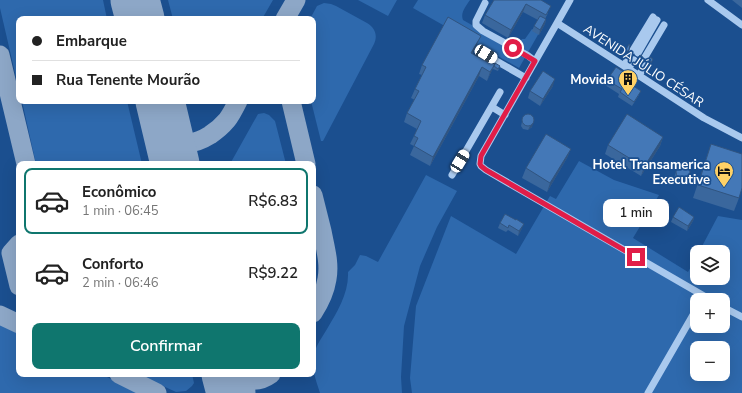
<!DOCTYPE html>
<html lang="pt">
<meta charset="utf-8">
<style>
:root{--surface:#fff;--page:#f6f6f6;--text:#222;--muted:#767676;--line:#e0e0e0;--accent:#0f766e}
body{margin:0;font-family:"Nunito Sans",sans-serif;background:var(--page);color:var(--text);height:100vh;display:flex;flex-direction:column;font-size:15px;white-space:nowrap}
*{box-sizing:border-box;margin:0}
p{font-size:13px;color:var(--muted)}
.icon{flex:none;width:22px;height:22px;fill:none;stroke:currentColor;stroke-width:2;stroke-linecap:round;stroke-linejoin:round}
.map{position:relative;flex:1;overflow:hidden}
.drawer{position:absolute;left:16px;top:161px;width:300px;height:216px;display:flex;flex-direction:column;background:var(--surface);border-radius:8px;box-shadow:0 4px 16px #0002}
.drawer>*{flex:none}
.banner{position:absolute;left:16px;top:16px;width:300px;height:88px;border-radius:8px;box-shadow:0 4px 16px #0002;display:grid;align-content:center;height:88px;padding:0 16px;background:var(--surface)}
.controls{position:absolute;left:690px;top:245px;display:grid;gap:8px}
.controls a{display:grid;place-items:center;width:40px;height:40px;border-radius:8px;background:var(--surface);box-shadow:0 4px 16px #0002;font-size:20px}
.end{position:absolute;width:18px;height:18px;margin:-9px;border:5px solid #e11d48;background:#fff;box-shadow:0 0 0 2px #fff}
.from{border-radius:50%}
.bubble{position:absolute;height:28px;border-radius:8px;background:var(--surface);box-shadow:0 4px 16px #0002;font-size:13px;font-weight:600;line-height:28px;text-align:center}
.car{position:absolute;width:12px;height:24px;margin:-12px -6px;border-radius:5px;box-shadow:0 0 3px 1px #0007;background:linear-gradient(#fff 24%,#345 0 40%,#fff 0 76%,#345 0 86%,#fff 0)}
.banner b{display:flex;align-items:center;gap:14px;height:38px;font-size:15px}
.banner b+b{border-top:1px solid var(--line)}
.banner i{width:10px;height:10px;background:var(--text)}
ul{padding:7px 0 0;list-style:none}
li{display:flex;align-items:center;gap:12px;height:66px;margin:0 8px 6px;padding:0 8px;border:2px solid transparent;border-radius:8px}
li div{flex:1}
li b{display:block;font-size:15px}
li em{font-style:normal;font-weight:600}
li.current{border-color:var(--accent)}
li>.icon{width:36px;height:36px;stroke-width:1.5}
.cta{display:flex;gap:8px;margin-top:auto;padding:8px 16px}
.cta a{flex:1;height:46px;border-radius:8px;background:var(--accent);color:#fff;font-size:16px;font-weight:600;line-height:46px;text-align:center}
.map>svg:first-child{display:block}
.green{fill:#2e69ad;fill-rule:evenodd}
.lines{fill:none;stroke-linecap:round;stroke-linejoin:round}
.taxiway{stroke:#8da7c7;stroke-width:19}
.runway{stroke:#8da7c7;stroke-width:49}
.minor{stroke:#a9c9ee;stroke-width:7}
.wall{fill:#3a679d}
.shaded-wall{fill:#305480}
.building{fill:#4478b7;stroke:#305480}
.route{stroke:#e11d48;stroke-width:5}
.labels{text-anchor:middle;stroke-width:3.5;stroke-linejoin:round;paint-order:stroke}
.street-label{font-size:13px;fill:#fff;stroke:#1b4f8f}
.poi-label{font-size:13px;font-weight:bold;fill:#fff;stroke:#1b4f8f;text-anchor:end}
</style>
<div class="map">
<svg width="742" height="393" viewBox="0 0 742 393">
<rect width="100%" height="100%" fill="#1b4f8f"/>
<path class="green" d="M 0,0 L 103,0 L 107,19 L 19,19 L 19,90 L 0,8 Z
M 168,0 L 273,0 L 262,19 L 173,19 Z
M 358,0 L 397,0 L 388,16 Z
M 418,0 L 470,0 C 466,6 460,13 463,20 L 509,46 L 516,49 L 522,39 L 525,39 L 532,29 L 539,33 L 519,68 L 413,8 Z
M 324,3 L 331,4 L 336,6 L 367,23 C 375,28 378,35 374,44 L 323,141 L 321,141 L 311,101 L 313,101 L 313,19 L 310,19 L 317,6 Z
M 22,101 L 127,101 L 142,164 L 36,164 Z
M 264,113 L 269,115 L 275,121 L 286,164 L 230,164 L 258,114 Z
M 579,161 L 614,180 L 659,195 L 633,238 L 688,272 L 697,256 L 697,278 L 723,278 L 723,252 L 699,252 L 718,216 L 742,220 L 742,393 L 412,393 L 410,378 L 416,306 L 451,216 L 516,254 L 550,196 L 556,199 ZM 697,300 L 723,300 L 723,326 L 697,326 ZM 697,348 L 723,348 L 723,374 L 697,374 Z
M 426,175 L 457,191 L 437,227 L 420,266 L 404,326 L 401,377 L 402,393 L 320,393 C 317,383 312,371 313,360 C 314,348 321,339 327,329 C 337,312 349,293 348,272 L 355,265 L 360,255 L 366,256 L 378,262 Z
M 0,323 L 19,333 L 19,374 L 101,374 L 139,393 L 0,393 Z
M 137,374 L 192,374 L 194,383 L 192,386 L 186,391 L 176,392 Z"/>
<g class="lines">
<path class="taxiway" d="M 285,19 L 296,0
M 0,55 L 26,164
M 291,101 L 306,164
M 168,135 C 184,145 194,145 210,135 C 216,131 222,126 227,120 C 231,115 235,107 238,101
M 313,195 C 316,207 319,219 322,231 C 325,247 330,263 327,279 C 325,292 320,302 313,313
M 19,244 L 11,253 L 19,286
M 0,315 L 19,324
M 119,374 L 157,393
M 236,374 C 247,383 260,382 271,374"/>
<path class="runway" d="M 135,0 L 140,19
M 160,101 L 175,164
M 226,374 L 231,393"/>
<path class="minor" d="M 570,0 L 557,23 L 635,73 L 704,118 L 742,138
M 708,0 L 742,25
M 485,3 L 476,21 L 476,25 L 483,31 L 527,55 L 535,61
M 557,23 L 481,156 L 480,164 L 481,166 L 486,170 L 711,300
M 633,50 L 653,17
M 638,53 L 657,20
M 486,55 L 526,78
M 645,57 L 664,25
M 624,66 L 629,57
M 629,68 L 634,60
M 639,75 L 645,66
M 492,107 L 505,115
M 452,175 L 500,92
M 723,307 L 742,317
M 648,393 L 697,308"/>
</g>
<path class="wall" d="M 494,0 L 541,0 L 548,13 L 545,19 L 546,19 L 545,24 L 539,35 L 532,31 L 534,26 L 538,20 L 523,12 L 508,38 L 482,23 L 485,15 Z
M 732,0 L 742,0 L 742,8 Z
M 477,44 L 472,54 L 488,62 L 495,64 L 491,72 L 487,81 L 479,76 L 430,166 L 410,155 L 414,146 L 410,144 L 414,136 L 417,129 L 404,122 L 407,113 L 415,100 L 411,98 L 415,89 L 422,75 L 419,74 L 422,65 Z
M 639,56 L 643,61 L 641,63 L 638,62 L 638,58 Z
M 648,59 L 653,59 L 650,66 L 649,63 L 647,62 Z
M 494,66 L 500,66 L 498,71 L 493,69 Z
M 628,75 L 625,81 L 639,95 L 632,106 L 618,97 L 619,94 L 605,85 L 607,80 Z
M 553,86 L 540,106 L 528,98 L 530,91 Z
M 523,117 L 532,127 L 528,130 L 523,129 L 521,126 Z
M 663,137 L 660,146 L 641,176 L 605,154 L 608,145 Z
M 711,144 L 739,198 L 734,211 L 693,198 Z
M 571,149 L 567,158 L 547,192 L 522,178 L 526,168 Z
M 677,169 L 690,172 L 686,181 L 683,184 L 678,183 L 676,182 L 674,178 Z
M 505,214 L 522,228 L 518,236 L 508,230 L 506,232 L 498,228 L 500,223 Z
M 673,217 L 694,217 L 693,221 L 687,231 L 671,222 Z"/>
<path class="shaded-wall" d="M 526,4 L 523,12 L 508,38 L 511,30 Z
M 546,19 L 545,24 L 539,35 L 540,30 Z
M 481,36 L 468,62 L 471,53 Z
M 629,50 L 628,52 L 625,54 L 626,52 Z
M 495,64 L 491,72 L 487,81 L 490,72 Z
M 482,67 L 479,76 L 430,166 L 433,157 Z
M 555,79 L 553,86 L 540,106 L 543,99 Z
M 534,122 L 532,127 L 528,130 L 530,126 Z
M 663,137 L 660,146 L 641,176 L 644,167 Z
M 571,149 L 567,158 L 547,192 L 550,183 Z
M 688,177 L 686,181 L 683,184 L 678,183 L 680,179 Z
M 694,217 L 693,221 L 687,231 L 688,226 Z
M 524,224 L 518,236 L 519,231 Z"/>
<path class="building" d="M 494,0 L 541,0 L 551,6 L 546,15 L 526,4 L 511,30 L 485,15 Z
M 540,16 L 546,19 L 540,30 L 534,26 Z
M 448,17 L 481,36 L 471,53 L 488,62 L 495,64 L 490,72 L 482,67 L 433,157 L 414,146 L 418,138 L 414,136 L 421,121 L 407,113 L 419,91 L 415,89 L 426,67 L 422,65 Z
M 629,44 L 630,45 L 629,50 L 626,52 L 625,51 Z
M 641,55 L 644,59 L 642,61 L 639,60 L 639,56 Z
M 650,57 L 653,59 L 651,63 L 650,61 L 648,59 Z
M 495,63 L 500,66 L 498,69 L 494,66 Z
M 616,67 L 628,75 L 624,80 L 641,91 L 634,102 L 620,92 L 622,89 L 607,80 Z
M 543,71 L 555,79 L 543,99 L 530,91 Z
M 627,114 L 663,137 L 644,167 L 608,145 Z
M522 120a6 6 0 1 1 12 0a6 6 0 1 1-12 0Z
M 546,134 L 571,149 L 550,183 L 526,168 Z
M 711,144 L 742,154 L 742,188 L 739,198 L 698,185 Z
M676 172a7 7 0 1 1 14 0a7 7 0 1 1-14 0Z
M 679,207 L 694,217 L 688,226 L 673,217 Z
M 505,214 L 516,220 L 516,219 L 524,224 L 519,231 L 509,225 L 508,228 L 500,223 Z"/>
<g class="lines">
<path class="route" d="M 513,48 L 535,61 L 481,156 L 480,164 L 481,166 L 486,170 L 636,257"/>
</g>
<defs>
<symbol id="building-pin" viewBox="-11 -11 22 30"><path d="M0 17L-7.5 6A9.5 9.5 0 1 1 7.5 6Z" fill="#ffd166" stroke="#1b4f8f"/><path d="M-4-6H4V6H1V3H-1V6H-4ZM-2.5-4.3h1.7v1.8h-1.7ZM.8-4.3h1.7v1.8H.8ZM-2.5-1h1.7V.8h-1.7ZM.8-1h1.7V.8H.8Z" fill="#111"/></symbol>
<symbol id="hotel-pin" viewBox="-11 -11 22 30"><path d="M0 17L-7.5 6A9.5 9.5 0 1 1 7.5 6Z" fill="#ffd166" stroke="#1b4f8f"/><path d="M-6-4.5h1.5V1H6V5H4.5V3h-9V5H-6ZM-4 0a1.8 1.8 0 1 1 3.6 0ZM.5 0V-2.5h3Q6-2.5 6 0Z" fill="#111"/></symbol>
</defs>
<g fill-rule="evenodd">
<use href="#building-pin" x="617" y="68" width="22" height="30"/>
<use href="#hotel-pin" x="713" y="160" width="22" height="30"/>
</g>
<g class="labels">
<g class="street-label">
<text transform="translate(644 65) rotate(33)" y="5">AVENIDA JÚLIO CÉSAR</text>
</g>
<g class="poi-label">
<text x="614" y="84">Movida</text>
<text x="710" y="169">Hotel Transamerica<tspan x="710" dy="15">Executive</tspan></text>
</g>
</g>
</svg>
<div class="controls">
<a><svg class="icon" aria-label="layers" viewBox="0 0 24 24"><path d="M12 4l9 5-9 5-9-5zM3 14l9 5 9-5"/></svg></a>
<a>+</a>
<a>−</a>
</div>
<i class="end from" style="left:513px;top:48px"></i>
<i class="end" style="left:636px;top:257px"></i>
<div class="bubble" style="left:603px;top:199px;width:66px">1 min</div>
<i class="car" style="left:486px;top:54px;rotate:121deg"></i>
<i class="car" style="left:460px;top:161px;rotate:31deg"></i>
<div class="banner">
<b><i class="from"></i>Embarque</b>
<b><i></i>Rua Tenente Mourão</b>
</div>
<section class="drawer">
<ul>
<li class="current"><svg class="icon" aria-label="car" viewBox="0 0 24 24"><path d="M5 17H2v-5l4-1 3-4h7l3 4 3 1v5h-3M9 17h6M6 11h13"/><circle cx="7" cy="17" r="2"/><circle cx="17" cy="17" r="2"/></svg><div><b>Econômico</b><p>1 min · 06:45</p></div><em>R$6.83</em></li>
<li><svg class="icon" aria-label="car" viewBox="0 0 24 24"><path d="M5 17H2v-5l4-1 3-4h7l3 4 3 1v5h-3M9 17h6M6 11h13"/><circle cx="7" cy="17" r="2"/><circle cx="17" cy="17" r="2"/></svg><div><b>Conforto</b><p>2 min · 06:46</p></div><em>R$9.22</em></li>
</ul>
<div class="cta"><a>Confirmar</a></div>
</section>
</div>
